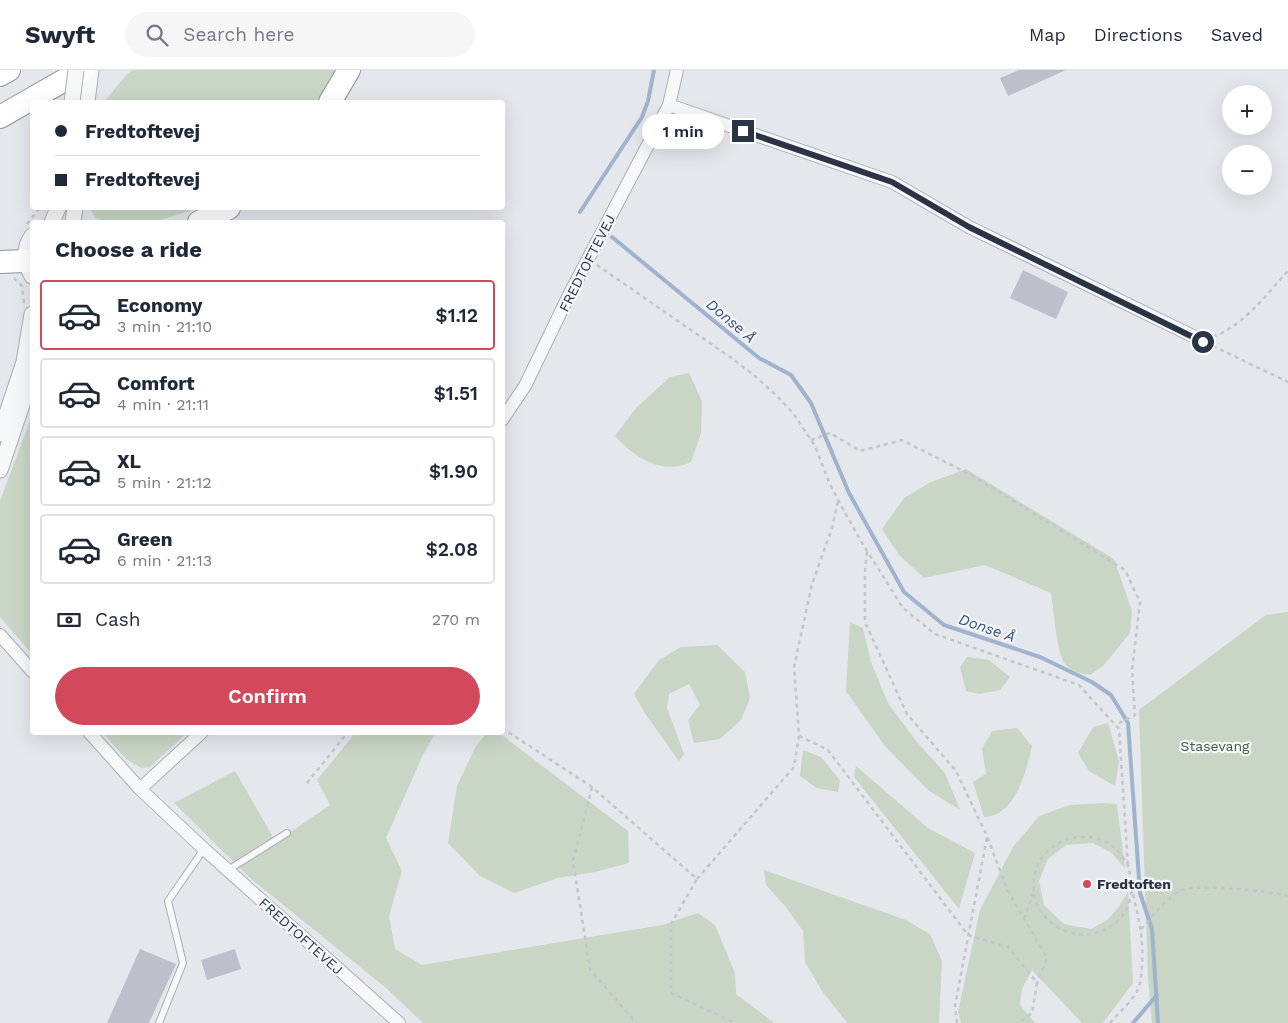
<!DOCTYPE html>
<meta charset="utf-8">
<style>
:root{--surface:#fff;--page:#f6f6f7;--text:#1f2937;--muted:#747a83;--line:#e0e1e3;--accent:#d1495b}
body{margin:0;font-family:"Work Sans",sans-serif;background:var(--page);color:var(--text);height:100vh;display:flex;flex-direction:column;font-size:19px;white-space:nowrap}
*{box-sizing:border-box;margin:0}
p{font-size:16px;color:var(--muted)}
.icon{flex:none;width:28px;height:28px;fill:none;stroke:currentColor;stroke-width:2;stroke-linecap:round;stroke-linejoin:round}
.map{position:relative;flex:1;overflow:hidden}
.details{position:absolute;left:30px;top:150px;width:475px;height:515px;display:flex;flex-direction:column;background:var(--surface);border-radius:5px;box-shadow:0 5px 20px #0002}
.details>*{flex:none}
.top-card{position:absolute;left:30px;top:30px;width:475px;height:110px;border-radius:5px;box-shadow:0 5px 20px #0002;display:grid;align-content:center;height:110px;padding:0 25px;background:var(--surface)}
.fabs{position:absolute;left:1222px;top:15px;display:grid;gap:10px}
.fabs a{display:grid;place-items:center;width:50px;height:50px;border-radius:50%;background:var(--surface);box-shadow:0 5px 20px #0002;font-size:25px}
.end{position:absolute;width:22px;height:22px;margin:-11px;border:6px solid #2b3445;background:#fff;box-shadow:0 0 0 2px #fff}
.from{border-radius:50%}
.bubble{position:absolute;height:35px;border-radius:18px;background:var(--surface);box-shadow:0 5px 20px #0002;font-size:16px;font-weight:600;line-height:35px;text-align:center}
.top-card b{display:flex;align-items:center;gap:18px;height:48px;font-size:19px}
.top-card b+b{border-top:1px solid var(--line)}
.top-card i{width:12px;height:12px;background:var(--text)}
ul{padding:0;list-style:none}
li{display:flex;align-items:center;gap:15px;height:70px;margin:0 10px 8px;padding:0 15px;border:2px solid var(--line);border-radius:5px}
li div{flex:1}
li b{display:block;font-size:19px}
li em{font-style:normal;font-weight:600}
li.on{border-color:var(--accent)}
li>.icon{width:45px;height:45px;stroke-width:1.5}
h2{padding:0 25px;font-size:22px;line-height:60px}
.pay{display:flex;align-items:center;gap:12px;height:55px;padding:0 25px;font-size:19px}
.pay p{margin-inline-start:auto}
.primary-button{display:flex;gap:10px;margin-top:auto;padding:10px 25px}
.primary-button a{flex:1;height:58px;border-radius:30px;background:var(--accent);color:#fff;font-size:20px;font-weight:600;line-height:58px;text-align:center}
header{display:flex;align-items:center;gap:30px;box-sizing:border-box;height:70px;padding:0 25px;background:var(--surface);border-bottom:1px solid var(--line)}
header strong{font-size:24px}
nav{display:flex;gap:28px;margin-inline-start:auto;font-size:18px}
.search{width:350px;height:45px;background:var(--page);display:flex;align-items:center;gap:12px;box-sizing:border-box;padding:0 18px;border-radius:28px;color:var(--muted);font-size:19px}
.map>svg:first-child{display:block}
.green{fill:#c9d6c5}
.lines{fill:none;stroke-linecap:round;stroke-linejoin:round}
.stream{stroke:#9fb4cc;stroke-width:4}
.building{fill:#bbc0ca}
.service-casing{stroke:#a9aeb7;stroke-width:8}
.minor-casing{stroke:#a9aeb7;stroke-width:14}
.tertiary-casing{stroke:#a9aeb7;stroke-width:17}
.motorway-casing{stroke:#8b94a3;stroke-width:24}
.path{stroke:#c2c5cb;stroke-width:2.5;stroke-dasharray:4 4;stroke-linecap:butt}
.service{stroke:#f7f8fa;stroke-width:6}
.minor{stroke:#f7f8fa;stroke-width:12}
.tertiary{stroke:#f7f8fa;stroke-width:15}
.motorway{stroke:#fff;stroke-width:22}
.tertiary-bridge-casing{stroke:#a9aeb7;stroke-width:17;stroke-linecap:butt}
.tertiary-bridge{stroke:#f7f8fa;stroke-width:15}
.route{stroke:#2b3445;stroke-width:6}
.poi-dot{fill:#d1495b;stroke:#f4f6f9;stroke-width:2}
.labels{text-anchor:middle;stroke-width:4.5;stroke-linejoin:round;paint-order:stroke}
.street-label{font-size:14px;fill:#2b3445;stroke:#f4f6f9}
.park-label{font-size:14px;fill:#3f6138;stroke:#f4f6f9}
.poi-label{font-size:14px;font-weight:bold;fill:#2b3445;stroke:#f4f6f9;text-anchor:start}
.water-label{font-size:15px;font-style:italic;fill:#34527a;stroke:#f4f6f9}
</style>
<header>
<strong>Swyft</strong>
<div class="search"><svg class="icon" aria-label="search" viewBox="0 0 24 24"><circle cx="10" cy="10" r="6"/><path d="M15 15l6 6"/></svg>Search here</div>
<nav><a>Map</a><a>Directions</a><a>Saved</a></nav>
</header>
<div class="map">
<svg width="1288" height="953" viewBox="0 0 1288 953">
<rect width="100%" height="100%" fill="#e4e7ec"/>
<path class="green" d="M 133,0 L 338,0 L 316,32 L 104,32 L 126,5 Z
M 90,138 L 199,138 L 154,152 L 109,152 L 95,148 Z
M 689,303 L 702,331 L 701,363 L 691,392 C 662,406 634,387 615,366 L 636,338 L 670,307 Z
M 32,345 L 32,584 L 0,547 L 0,431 Z
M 966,399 L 1114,489 L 1132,541 L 1130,563 L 1103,596 L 1090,605 C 1081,604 1071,601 1065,594 C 1056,582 1054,539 1051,523 L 985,495 L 924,508 L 899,485 L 882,459 L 904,428 L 929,413 Z
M 1288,542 L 1288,953 L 1152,953 L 1148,907 L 1139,640 L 1266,545 Z
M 850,552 L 863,558 L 871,592 L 888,633 L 917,672 L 945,703 L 960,740 L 928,720 L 884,675 L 846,621 Z
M 717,575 L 745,602 L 750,628 L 741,650 L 720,669 L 694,673 L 688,650 L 700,635 L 689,614 L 669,624 L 667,638 L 684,684 L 679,691 L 646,645 L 634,624 L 659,590 L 681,577 Z
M 967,587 L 989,590 L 1010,607 L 1000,620 L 979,624 L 966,621 L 960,597 Z
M 1108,653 L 1119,691 L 1115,716 L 1089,701 L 1078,683 L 1093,657 Z
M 1017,658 L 1032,676 C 1027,700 1015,747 984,747 L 973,712 L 986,704 L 982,679 L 992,661 Z
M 103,663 L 187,663 L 150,697 L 141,698 L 126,689 Z
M 355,663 L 435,663 L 422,687 L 386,768 L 402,801 L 389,846 L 395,879 L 422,895 L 662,855 L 698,843 L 715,855 L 735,903 L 736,924 L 774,953 L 423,953 L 385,917 L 250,808 L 174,733 L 235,701 L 276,772 L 330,735 L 317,710 Z
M 487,663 L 499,663 L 628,761 L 629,793 L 595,802 L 558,808 L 514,823 L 480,806 L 448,773 L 457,716 L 476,676 Z
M 803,680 L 821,687 L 840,710 L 838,722 L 817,718 L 800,706 Z
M 856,696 L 928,758 L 975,783 L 959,839 L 854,707 Z
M 1104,733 L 1117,734 L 1125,799 L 1112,783 L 1093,773 L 1066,775 L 1048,789 L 1039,811 L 1044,835 L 1064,854 L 1091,859 L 1107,850 L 1118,838 L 1128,822 L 1133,913 L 1103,953 L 1082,953 L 1032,900 L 1022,919 L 1020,935 L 1035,953 L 961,953 L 958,942 L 980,840 L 1013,777 L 1039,746 L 1070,735 Z
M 764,800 L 906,850 L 930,864 L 942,891 L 939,953 L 847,953 L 822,921 L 805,892 L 803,861 L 785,836 L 766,815 Z"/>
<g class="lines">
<path class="stream" d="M 580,142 L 642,47 L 648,31 L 654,0
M 612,167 L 759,288 L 791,305 L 811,333 L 849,423 L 904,522 L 944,555 L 1040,587 L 1092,612 L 1111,625 L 1128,653 L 1140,823 L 1152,859 L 1158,953
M 1133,953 L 1157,925"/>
</g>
<path class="building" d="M 1019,0 L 1066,0 L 1008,26 L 1000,8 Z
M 1023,200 L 1068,222 L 1056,249 L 1010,228 Z
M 140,879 L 176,894 L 149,953 L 107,953 Z
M 235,879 L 241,899 L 207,910 L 201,890 Z"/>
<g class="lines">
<defs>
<path id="service" d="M 228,800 L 287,763
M 159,953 L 183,893 L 168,831 L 204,779"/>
<path id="minor" d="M 669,35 L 892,112 L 969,157 L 1203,271
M 502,350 L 525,316 L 569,225 L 669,35 L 677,0
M 0,565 L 32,601
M 89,662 L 140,719 L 204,779 L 399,953
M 140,719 L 202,662"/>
<path id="tertiary" d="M 87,32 L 91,0
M 52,152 L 58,138
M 73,152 L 75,138
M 32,166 C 23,179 24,192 32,206
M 0,364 L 24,292 L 32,244
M 0,400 L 32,305"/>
<path id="motorway" d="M 0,5 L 9,0
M 330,32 L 349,0
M 0,47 L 82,0
M 199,152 L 229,138
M 0,192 L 26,191"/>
</defs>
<use href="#service" class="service-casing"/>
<use href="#minor" class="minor-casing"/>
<use href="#tertiary" class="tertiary-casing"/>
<use href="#motorway" class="motorway-casing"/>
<path class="path" d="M 27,154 L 40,138
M 597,195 L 730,287 L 755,306 L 777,326 L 793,343 L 815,376 L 829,412 L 838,430 L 862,473 L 903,538 L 935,564 L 1079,615 L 1098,636 L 1119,659 L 1128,796
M 14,208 L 22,216 L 24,234
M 1213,267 C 1244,255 1266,225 1288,201
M 1213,276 L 1288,312
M 811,370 L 830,363 L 860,381 L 902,370 L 973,406 L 1125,500 L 1140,532 L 1132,600 L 1135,645 L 1115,655
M 867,482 L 865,502 L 865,552 L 907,644 L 956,701 L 987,766 L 1007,819 L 1047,888 L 1037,913
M 502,658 L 592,717 L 697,809 L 671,854 L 671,923 L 735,953
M 799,666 L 828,680 L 968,865 L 1008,877 L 1037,913 L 1032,943 L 1019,953
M 307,713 L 348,662
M 592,717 L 573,791 L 590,899 L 636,953
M 697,809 L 794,697 L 799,666 L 794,597 L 812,514 L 832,458 L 838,431
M 1024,849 L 1033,824
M 1141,859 C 1153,847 1165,829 1180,821 C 1193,813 1271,821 1288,826
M 957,953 L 955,936 L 987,767
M 1110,953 C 1118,943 1131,933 1137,921 C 1144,909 1143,872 1140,857 C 1138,845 1135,833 1132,820 C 1131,813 1130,805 1129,798 C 1127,793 1122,786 1119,782 C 1095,755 1046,766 1036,800 C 1019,855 1093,890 1125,842 C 1129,836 1130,827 1132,821"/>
<use href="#service" class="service"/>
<use href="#minor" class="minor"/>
<use href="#tertiary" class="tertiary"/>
<use href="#motorway" class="motorway"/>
<defs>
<path id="tertiary-bridge" d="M 72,32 L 76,0"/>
</defs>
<use href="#tertiary-bridge" class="tertiary-bridge-casing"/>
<use href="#tertiary-bridge" class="tertiary-bridge"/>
</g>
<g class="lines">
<path class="route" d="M 743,61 L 892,112 L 969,157 L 1203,272"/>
</g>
<circle class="poi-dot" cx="1087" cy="814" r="5"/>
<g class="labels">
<g class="street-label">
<text transform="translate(587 193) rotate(-63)" y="5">FREDTOFTEVEJ</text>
<text transform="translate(301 866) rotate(42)" y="5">FREDTOFTEVEJ</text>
</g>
<g class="park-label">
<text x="1215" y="681">Stasevang</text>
</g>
<g class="poi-label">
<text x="1097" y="819">Fredtoften</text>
</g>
<g class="water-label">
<text transform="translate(731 251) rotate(40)" y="5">Donse Å</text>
<text transform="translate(987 558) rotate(19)" y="5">Donse Å</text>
</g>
</g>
</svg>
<div class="fabs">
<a>+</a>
<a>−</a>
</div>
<i class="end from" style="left:1203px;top:272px"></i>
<i class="end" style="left:743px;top:61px"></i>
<div class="bubble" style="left:642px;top:44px;width:82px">1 min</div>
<div class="top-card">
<b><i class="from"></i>Fredtoftevej</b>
<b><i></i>Fredtoftevej</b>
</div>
<section class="details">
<h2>Choose a ride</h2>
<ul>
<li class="on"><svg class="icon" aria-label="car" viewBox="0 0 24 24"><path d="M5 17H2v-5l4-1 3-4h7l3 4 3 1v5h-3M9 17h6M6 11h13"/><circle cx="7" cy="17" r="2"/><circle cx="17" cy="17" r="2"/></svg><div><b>Economy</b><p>3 min · 21:10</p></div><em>$1.12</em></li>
<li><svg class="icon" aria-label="car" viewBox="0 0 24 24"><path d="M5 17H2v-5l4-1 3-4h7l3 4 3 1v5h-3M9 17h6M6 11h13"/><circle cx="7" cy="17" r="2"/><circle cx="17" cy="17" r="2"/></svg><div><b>Comfort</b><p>4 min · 21:11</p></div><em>$1.51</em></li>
<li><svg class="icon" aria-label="car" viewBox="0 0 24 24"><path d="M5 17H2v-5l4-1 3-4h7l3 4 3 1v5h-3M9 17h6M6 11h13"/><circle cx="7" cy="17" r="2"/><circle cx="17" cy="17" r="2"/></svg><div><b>XL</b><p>5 min · 21:12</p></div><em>$1.90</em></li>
<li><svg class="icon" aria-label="car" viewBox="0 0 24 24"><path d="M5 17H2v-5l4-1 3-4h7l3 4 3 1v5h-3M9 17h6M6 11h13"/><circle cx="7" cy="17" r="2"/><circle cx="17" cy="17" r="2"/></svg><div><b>Green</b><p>6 min · 21:13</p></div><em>$2.08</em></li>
</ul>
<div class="pay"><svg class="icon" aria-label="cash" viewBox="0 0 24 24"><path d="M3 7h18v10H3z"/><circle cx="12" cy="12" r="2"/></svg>Cash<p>270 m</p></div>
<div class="primary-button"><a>Confirm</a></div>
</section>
</div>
